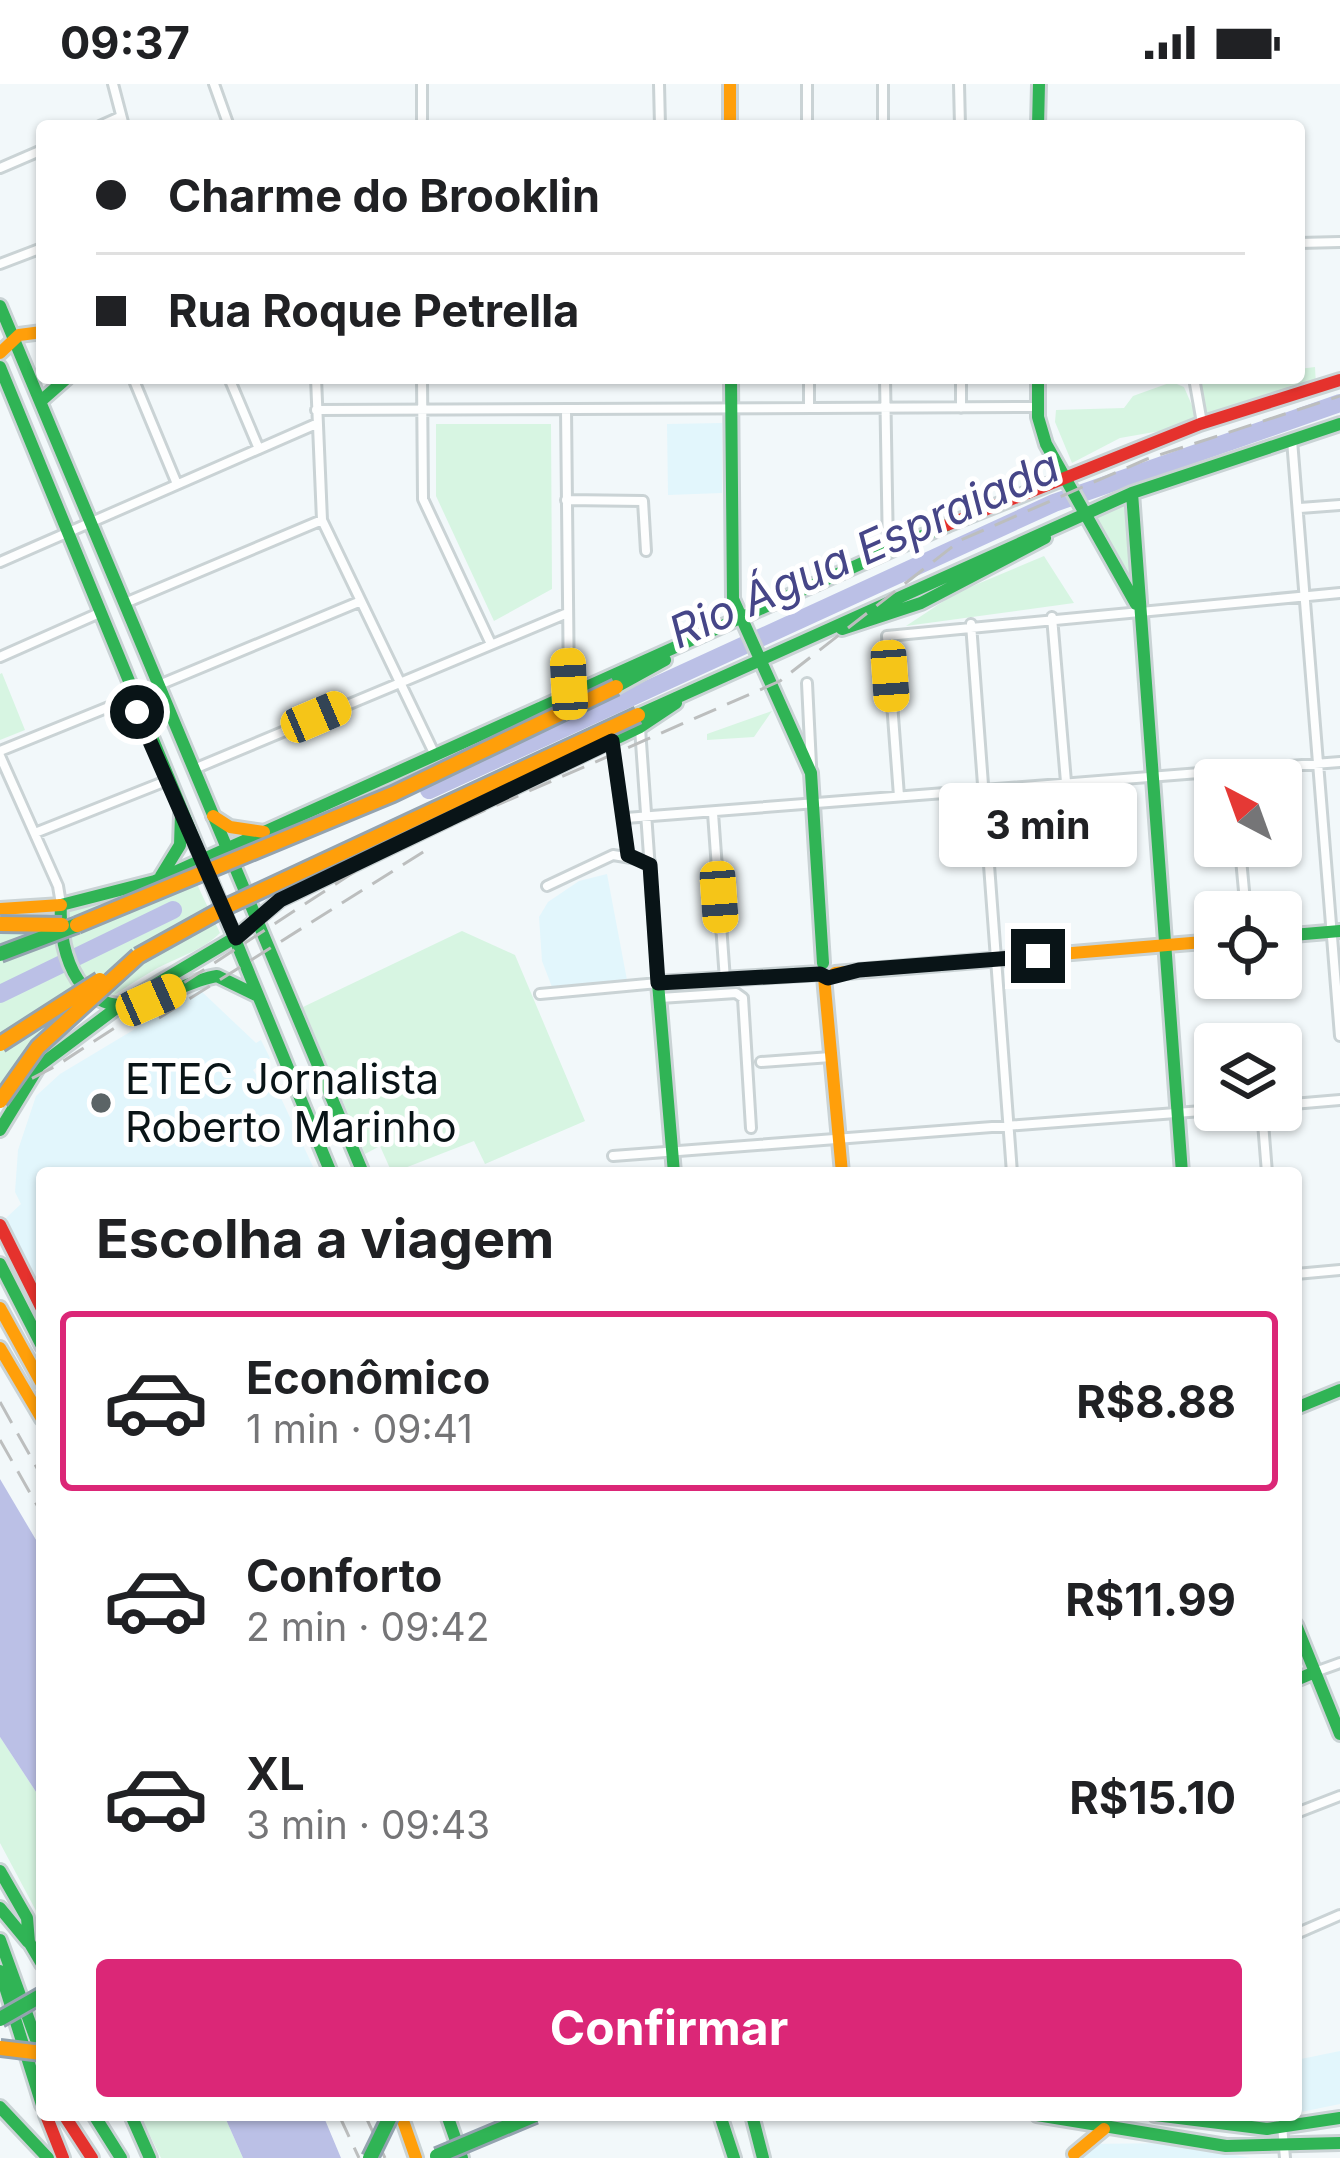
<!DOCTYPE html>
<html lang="pt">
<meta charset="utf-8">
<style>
:root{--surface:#fff;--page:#f2f2f2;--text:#202124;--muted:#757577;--line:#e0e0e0;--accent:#db2777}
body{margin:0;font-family:Inter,sans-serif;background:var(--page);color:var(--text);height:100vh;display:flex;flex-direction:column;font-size:45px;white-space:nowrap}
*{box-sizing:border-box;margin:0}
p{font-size:39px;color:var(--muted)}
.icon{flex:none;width:66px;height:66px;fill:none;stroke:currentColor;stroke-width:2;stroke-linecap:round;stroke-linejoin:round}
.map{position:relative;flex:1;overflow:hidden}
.panel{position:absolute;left:36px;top:1083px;width:1266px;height:954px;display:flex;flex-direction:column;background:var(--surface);border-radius:12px;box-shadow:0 3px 9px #0004}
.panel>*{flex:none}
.banner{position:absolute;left:36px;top:36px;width:1269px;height:264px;border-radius:12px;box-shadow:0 3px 9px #0004;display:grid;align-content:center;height:264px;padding:0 60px;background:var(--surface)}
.needle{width:78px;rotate:319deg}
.buttons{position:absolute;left:1194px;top:675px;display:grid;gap:24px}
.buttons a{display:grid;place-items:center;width:108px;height:108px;border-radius:12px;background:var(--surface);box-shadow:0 3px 9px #0004;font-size:60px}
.end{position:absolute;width:54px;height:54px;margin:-27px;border:15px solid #091417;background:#fff;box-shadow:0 0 0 6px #fff}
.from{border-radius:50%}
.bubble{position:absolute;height:84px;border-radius:12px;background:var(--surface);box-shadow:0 3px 9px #0004;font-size:39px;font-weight:700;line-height:84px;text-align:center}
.car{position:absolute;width:36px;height:72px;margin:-36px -18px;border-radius:15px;box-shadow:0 0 9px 3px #0007;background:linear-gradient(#f5c518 24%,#345 0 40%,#f5c518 0 76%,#345 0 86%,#f5c518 0)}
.banner b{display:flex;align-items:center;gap:42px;height:114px;font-size:45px}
.banner b+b{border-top:3px solid var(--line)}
.banner i{width:30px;height:30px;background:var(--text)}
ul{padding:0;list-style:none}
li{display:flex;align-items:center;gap:36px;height:180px;margin:0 24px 18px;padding:0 36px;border:6px solid transparent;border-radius:12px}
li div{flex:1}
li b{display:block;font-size:45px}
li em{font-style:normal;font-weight:700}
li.active{border-color:var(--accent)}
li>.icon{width:108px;height:108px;stroke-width:1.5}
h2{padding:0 60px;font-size:54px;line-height:144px}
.button{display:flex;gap:24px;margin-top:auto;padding:24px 60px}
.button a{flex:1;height:138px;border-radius:12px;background:var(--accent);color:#fff;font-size:48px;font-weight:700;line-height:138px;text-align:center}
.status{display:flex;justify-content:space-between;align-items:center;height:84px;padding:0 60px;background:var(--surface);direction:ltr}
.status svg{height:33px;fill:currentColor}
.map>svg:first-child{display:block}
.built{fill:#e2f6fc}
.green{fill:#d7f5e2}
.water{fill:#bbc0e6}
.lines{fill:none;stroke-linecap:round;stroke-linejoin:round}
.river{stroke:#bbc0e6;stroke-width:18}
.street-casing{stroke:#cad3d5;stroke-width:14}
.fast-casing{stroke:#cad3d5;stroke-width:18}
.slow-casing{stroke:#cad3d5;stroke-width:18}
.jam-casing{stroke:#cad3d5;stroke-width:18}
.street{stroke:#fdfefe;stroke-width:8}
.fast{stroke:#30b455;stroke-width:12}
.slow{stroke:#ff9f0a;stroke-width:12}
.jam{stroke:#e5322d;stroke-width:12}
.rail{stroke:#bcbebe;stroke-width:3;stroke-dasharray:24 12;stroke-linecap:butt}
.fast-bridge-casing{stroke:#94a3af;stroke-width:20;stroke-linecap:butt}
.slow-bridge-casing{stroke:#94a3af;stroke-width:20;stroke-linecap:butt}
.fast-bridge{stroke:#30b455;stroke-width:14}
.slow-bridge{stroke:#ff9f0a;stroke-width:14}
.route{stroke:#091417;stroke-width:15}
.poi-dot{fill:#5b6466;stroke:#fff;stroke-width:4.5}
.labels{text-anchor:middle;stroke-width:10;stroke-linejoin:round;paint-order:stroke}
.poi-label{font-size:42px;fill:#091417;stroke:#fff;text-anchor:start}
.water-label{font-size:45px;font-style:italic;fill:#464688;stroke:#fff}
</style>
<div class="status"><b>09:37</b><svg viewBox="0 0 49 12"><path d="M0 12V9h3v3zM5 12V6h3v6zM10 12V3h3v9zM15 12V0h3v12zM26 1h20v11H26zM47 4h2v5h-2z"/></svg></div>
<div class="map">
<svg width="1340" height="2074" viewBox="0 0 1340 2074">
<rect width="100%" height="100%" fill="#f2f8fa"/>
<path class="built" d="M 722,339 L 722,409 L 668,411 L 667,340 Z
M 607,790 L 627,896 L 552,903 L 542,877 L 539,833 L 548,818 L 579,797 Z
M 200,906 L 256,959 L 261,956 L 270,974 L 253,986 L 260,996 L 273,997 L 316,1089 L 42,1089 L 42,1206 L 5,1135 L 21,1120 L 15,1108 L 18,1066 L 36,1012 L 60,990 Z
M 1340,1967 L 1340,2020 L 1296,2029 L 1296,1976 Z
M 1177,2059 L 1250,2074 L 1083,2074 L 1082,2060 Z"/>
<path class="green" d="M 1315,283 L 1316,302 L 1203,331 L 1196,294 L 1299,294 L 1299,285 Z
M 1172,298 L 1184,303 L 1200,340 L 1120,354 L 1072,379 L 1055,338 L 1056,326 L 1124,324 L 1133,312 Z
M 436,340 L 551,340 L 552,505 L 494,537 L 436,412 Z
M 1131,411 L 1138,522 L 1086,429 Z
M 1044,472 L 1074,519 L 906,542 L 956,509 Z
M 2,589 L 25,646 L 0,656 L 0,590 Z
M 772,627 L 754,653 L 707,656 L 707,650 Z
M 187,779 L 220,849 C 202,867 175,874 154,886 C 91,923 40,963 0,1024 L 0,831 L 72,821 Z
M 462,847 L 515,871 L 585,1037 L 485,1080 L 474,1057 L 392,1089 L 380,1062 L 365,1070 L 303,923 Z
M 0,1653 L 42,1717 L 42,1838 L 0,1759 Z
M 140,2031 L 224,2031 L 243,2074 L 161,2074 Z"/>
<path class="water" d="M 0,1395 L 42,1466 L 42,1717 L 0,1653 Z
M 224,2031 L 323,2031 L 341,2074 L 243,2074 Z"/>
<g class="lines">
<path class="river" d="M 429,706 L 1054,419 L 1340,319
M 0,910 L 173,826"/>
<defs>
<path id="street" d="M 113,0 L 124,42
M 214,0 L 229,42
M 659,0 L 660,42
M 807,0 L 807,42
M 883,0 L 883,42
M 959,0 L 960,42
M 100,42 L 120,33
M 422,42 L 422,0
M 0,84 L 42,66
M 1299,159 L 1340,158
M 0,180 L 42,164
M 133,294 L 177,400
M 229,294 L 259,365
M 316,294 L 322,436 L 434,669
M 422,294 L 423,415 L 491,560
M 809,294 L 809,323
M 885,294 L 888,468
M 961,294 L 961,324
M 1194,294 L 1202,339
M 566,325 L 569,609
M 316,326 L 1037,323
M 1292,356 L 1340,952
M 566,416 L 643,417 L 646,467
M 1300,424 L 1340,421
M 0,478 L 316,340
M 125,519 L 322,436
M 1052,533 L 1066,698
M 971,540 L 1012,1089
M 0,573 L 97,530
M 807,599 L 811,681
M 159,601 L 361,517
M 612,657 L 628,771
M 0,667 L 131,614
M 0,672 L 58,802 L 61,820
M 194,685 L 565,530
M 899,712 L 887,552 L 1340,509
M 713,729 L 725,896
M 626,734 L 1340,678
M 35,749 L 166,697
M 1241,775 L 1246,828
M 547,802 L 613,771 L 650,777
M 540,910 L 658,899 L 640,644
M 660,914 L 736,909 L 743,914 L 751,1044
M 761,978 L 831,973
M 1281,1021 L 1340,1016
M 1262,1026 L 1267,1089
M 613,1072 L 1215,1026
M 1296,1190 L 1340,1186
M 1315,1588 L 1340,1579
M 1296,1729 L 1340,1712
M 1296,1850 L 1340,1831
M 1281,2031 L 1285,2074"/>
<path id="fast" d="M 1038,42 L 1039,0
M 0,222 L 363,1089
M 0,283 L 331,1089
M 731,294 L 733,515 L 811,689 L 823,879
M 1038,294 L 1038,333 L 1046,360 L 1136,520
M 42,316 L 67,294
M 1132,409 L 1182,1089
M 842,545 L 921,519 L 1045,454
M 616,603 L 665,576
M 638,631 L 1132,409 L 1340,340
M 161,792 L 180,761 L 181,730
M 1281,852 L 1340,847
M 256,911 L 217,892 C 191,896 169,911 144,918 C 81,936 58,872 61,821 L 155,797 L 947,441
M 128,917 L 236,853 L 280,816 L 640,643 L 676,619
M 0,1046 L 39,982 L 119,922
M 674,1089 L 658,899 L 820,889
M 0,1180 L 42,1262
M 1296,1324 L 1340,1306
M 1296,1541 L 1340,1650
M 1296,1596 L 1315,1588
M 0,1787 L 27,1834 L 29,1858 L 42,1880
M 0,1824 L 28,1858
M 0,1856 L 42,1972
M 0,1887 L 42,2021
M 0,2023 L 48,2074
M 94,2031 L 121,2074
M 131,2031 L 150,2074
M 447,2031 L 462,2074
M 720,2031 L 734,2074
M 752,2031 L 763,2074
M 1037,2031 L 1226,2062 L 1340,2059
M 1155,2031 L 1267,2045 L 1340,2034"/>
<path id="slow" d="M 730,0 L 730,42
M 0,269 L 19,251 L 42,248
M 213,732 L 230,743 L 264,748
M 0,825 L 61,821
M 835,889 L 1215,857
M 824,893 L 842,1089
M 0,1224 L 42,1300
M 0,1264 L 42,1335
M 401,2031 L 416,2074
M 1074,2070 L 1104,2045"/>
<path id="jam" d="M 947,441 L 1200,340 L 1340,296
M 0,1141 L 42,1225
M 46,2031 L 63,2074
M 64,2031 L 92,2074"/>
</defs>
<use href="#street" class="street-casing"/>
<use href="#fast" class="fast-casing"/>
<use href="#slow" class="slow-casing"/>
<use href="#jam" class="jam-casing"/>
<use href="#street" class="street"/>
<use href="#fast" class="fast"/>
<use href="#slow" class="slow"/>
<use href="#jam" class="jam"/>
<path class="rail" d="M 159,934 L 428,765
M 0,1011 L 56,982 L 374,775 L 780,597 L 961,456 L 1147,375 L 1340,312
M 0,1318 L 42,1393
M 0,1356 L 42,1430
M 339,2031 L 359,2074
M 365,2031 L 385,2074"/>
<defs>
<path id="fast-bridge" d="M 0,870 L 77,841
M 0,1935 L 42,1911
M 437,2072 L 535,2031
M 370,2074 L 391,2031"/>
<path id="slow-bridge" d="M 0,840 L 62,841
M 77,841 L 393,710 L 616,603
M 138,872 L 230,821 L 638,631
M 0,960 L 100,896
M 0,1017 L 38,963 L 138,872
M 0,1964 L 42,1969"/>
</defs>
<use href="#fast-bridge" class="fast-bridge-casing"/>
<use href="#slow-bridge" class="slow-bridge-casing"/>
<use href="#fast-bridge" class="fast-bridge"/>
<use href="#slow-bridge" class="slow-bridge"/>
</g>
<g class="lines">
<path class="route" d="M 137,628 L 236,854 L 280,816 L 612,657 L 628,771 L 650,781 L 658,899 L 820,890 L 828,894 L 859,886 L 1038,872"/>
</g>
<circle class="poi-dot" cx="101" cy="1019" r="12"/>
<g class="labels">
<g class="poi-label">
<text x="125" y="1010">ETEC Jornalista<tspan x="125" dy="48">Roberto Marinho</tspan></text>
</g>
<g class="water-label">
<text transform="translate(864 465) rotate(-24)" y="16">Rio Água Espraiada</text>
</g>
</g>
</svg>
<div class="buttons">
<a><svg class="needle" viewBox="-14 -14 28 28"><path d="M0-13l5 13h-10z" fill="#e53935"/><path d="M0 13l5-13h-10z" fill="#757577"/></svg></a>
<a><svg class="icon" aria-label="locate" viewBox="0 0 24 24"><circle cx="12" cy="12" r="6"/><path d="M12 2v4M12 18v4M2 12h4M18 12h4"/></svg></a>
<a><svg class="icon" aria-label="layers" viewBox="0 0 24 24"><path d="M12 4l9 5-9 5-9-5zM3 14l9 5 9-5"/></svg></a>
</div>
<i class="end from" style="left:137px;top:628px"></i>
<i class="end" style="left:1038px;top:872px"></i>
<div class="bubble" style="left:939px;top:699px;width:198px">3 min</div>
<i class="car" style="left:890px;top:592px;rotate:176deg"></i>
<i class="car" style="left:569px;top:600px;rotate:357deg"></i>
<i class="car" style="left:316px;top:633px;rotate:67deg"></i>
<i class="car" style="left:719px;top:813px;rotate:176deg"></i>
<i class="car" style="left:151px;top:916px;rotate:66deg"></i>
<div class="banner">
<b><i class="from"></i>Charme do Brooklin</b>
<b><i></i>Rua Roque Petrella</b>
</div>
<section class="panel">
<h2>Escolha a viagem</h2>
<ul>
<li class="active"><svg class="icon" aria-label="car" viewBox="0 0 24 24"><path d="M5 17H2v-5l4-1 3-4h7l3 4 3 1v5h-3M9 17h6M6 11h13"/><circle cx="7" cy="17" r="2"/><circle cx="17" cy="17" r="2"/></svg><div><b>Econômico</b><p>1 min · 09:41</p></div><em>R$8.88</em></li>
<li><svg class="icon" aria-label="car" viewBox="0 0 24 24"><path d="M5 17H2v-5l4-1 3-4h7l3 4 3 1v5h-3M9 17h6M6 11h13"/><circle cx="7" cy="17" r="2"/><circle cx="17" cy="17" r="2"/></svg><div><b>Conforto</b><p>2 min · 09:42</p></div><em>R$11.99</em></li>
<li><svg class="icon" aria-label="car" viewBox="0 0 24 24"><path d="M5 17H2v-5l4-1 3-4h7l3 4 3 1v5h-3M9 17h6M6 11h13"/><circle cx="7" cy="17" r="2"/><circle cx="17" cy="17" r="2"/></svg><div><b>XL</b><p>3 min · 09:43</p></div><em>R$15.10</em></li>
</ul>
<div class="button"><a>Confirmar</a></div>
</section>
</div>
